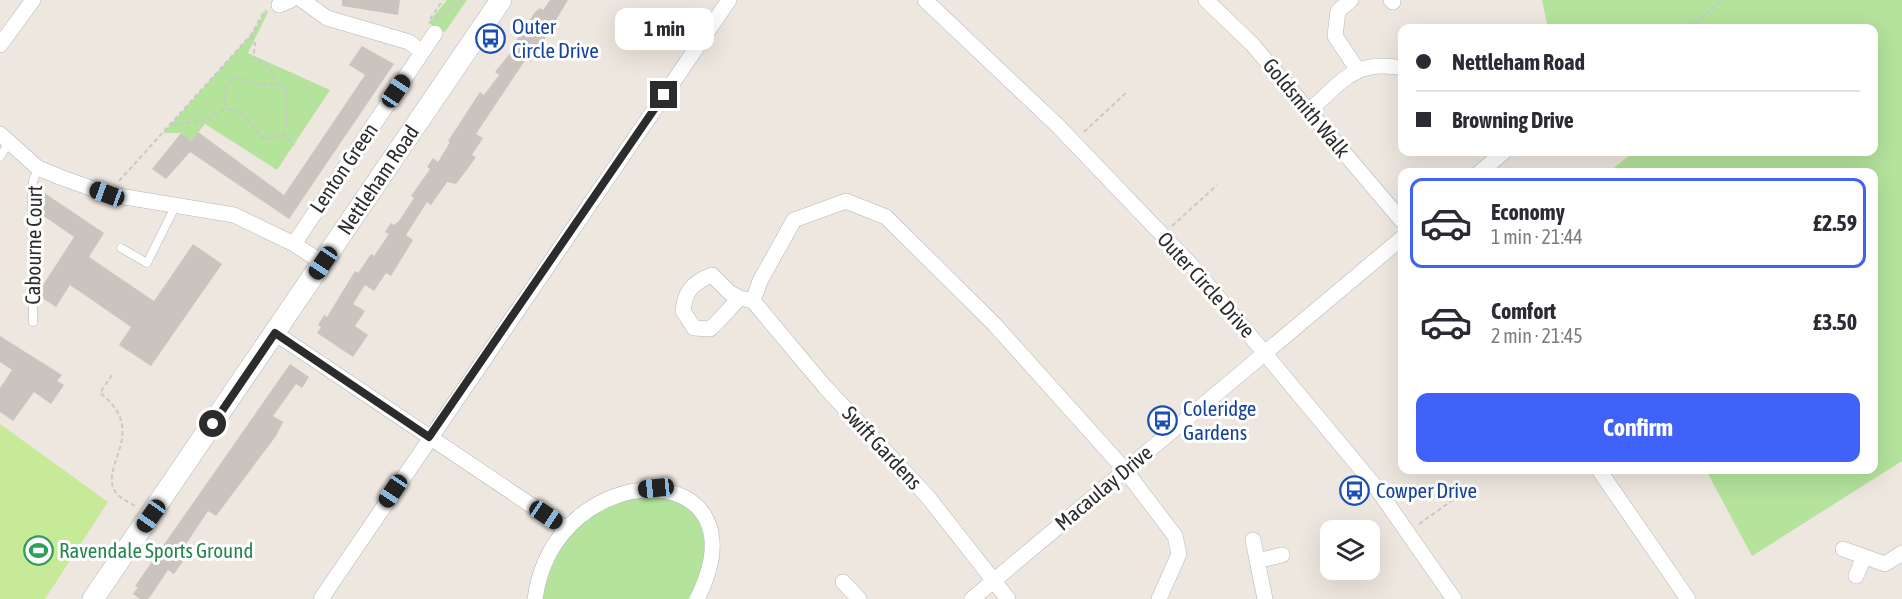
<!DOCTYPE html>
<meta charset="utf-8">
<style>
:root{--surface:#fff;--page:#f2f2f3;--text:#2b2b33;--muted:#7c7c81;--line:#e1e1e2;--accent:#4162f8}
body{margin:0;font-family:"Asap Condensed",sans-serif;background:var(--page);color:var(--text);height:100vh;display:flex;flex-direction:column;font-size:22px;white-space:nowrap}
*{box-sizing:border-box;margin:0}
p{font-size:20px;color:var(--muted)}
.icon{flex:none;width:33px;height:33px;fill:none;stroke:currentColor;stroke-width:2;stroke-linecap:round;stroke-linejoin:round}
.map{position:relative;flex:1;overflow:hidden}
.details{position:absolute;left:1398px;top:168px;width:480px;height:306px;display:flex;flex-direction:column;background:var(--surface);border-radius:12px;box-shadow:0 6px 24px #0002}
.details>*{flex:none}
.banner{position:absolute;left:1398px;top:24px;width:480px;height:132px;border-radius:12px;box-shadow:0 6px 24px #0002;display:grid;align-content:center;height:132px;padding:0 18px;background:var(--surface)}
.buttons{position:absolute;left:1320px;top:520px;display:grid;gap:12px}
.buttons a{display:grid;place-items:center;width:60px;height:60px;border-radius:12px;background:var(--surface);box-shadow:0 6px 24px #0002;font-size:30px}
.end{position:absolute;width:27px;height:27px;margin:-14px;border:8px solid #2c2c2c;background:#fff;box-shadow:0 0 0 3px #fff}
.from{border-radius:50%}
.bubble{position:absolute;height:42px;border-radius:12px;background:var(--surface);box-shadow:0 6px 24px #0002;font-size:20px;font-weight:700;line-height:42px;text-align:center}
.car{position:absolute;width:18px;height:36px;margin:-18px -9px;border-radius:8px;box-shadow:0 0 4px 2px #0007;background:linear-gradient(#222 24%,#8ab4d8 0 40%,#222 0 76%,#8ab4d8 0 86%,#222 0)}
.banner b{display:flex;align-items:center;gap:21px;height:57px;font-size:22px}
.banner b+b{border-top:2px solid var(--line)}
.banner i{width:15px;height:15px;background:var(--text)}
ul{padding:10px 0 0;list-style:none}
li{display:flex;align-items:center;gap:18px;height:90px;margin:0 12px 9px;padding:0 6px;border:3px solid transparent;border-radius:12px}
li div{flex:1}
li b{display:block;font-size:22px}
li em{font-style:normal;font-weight:700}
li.selected{border-color:var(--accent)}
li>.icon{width:54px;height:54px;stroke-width:1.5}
.button{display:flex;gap:12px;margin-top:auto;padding:12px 18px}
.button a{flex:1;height:69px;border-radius:12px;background:var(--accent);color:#fff;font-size:24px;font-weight:700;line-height:69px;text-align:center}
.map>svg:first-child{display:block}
.green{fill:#b4e39c}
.pitch{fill:#c7ea98}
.building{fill:#c9c4be}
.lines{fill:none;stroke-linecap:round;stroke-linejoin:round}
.service-casing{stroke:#b2b5bf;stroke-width:9}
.minor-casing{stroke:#b2b5bf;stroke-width:16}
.secondary-casing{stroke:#b2b5bf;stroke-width:22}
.path{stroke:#c8c8c8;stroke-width:2;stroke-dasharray:4.5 3;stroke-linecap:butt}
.service{stroke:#fff;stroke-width:8}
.minor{stroke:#fff;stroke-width:15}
.secondary{stroke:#fff;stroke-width:21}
.route{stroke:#2c2c2c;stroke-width:8}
.labels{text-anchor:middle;stroke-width:6;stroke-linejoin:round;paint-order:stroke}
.transit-label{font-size:21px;fill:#164399;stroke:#fff;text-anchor:start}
.street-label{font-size:21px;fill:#2c2c2c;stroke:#fff}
.leisure-label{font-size:21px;fill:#27864d;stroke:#fff;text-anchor:start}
</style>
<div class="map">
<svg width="1902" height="599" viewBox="0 0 1902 599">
<rect width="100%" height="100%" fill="#eee7df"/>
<path class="green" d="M 447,0 L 467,0 L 445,32 L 428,23 Z
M 1542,0 L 1902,0 L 1902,461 L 1752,556 L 1706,470 L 1874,470 L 1874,172 L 1609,172 L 1631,154 L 1629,152 L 1874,152 L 1874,28 L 1548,28 Z
M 266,10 L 268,12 L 248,53 L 330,90 L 277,170 L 205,124 L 191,141 L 181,133 L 163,133 L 251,35 Z
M 655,493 C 668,498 683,503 693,513 C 714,537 702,575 688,599 L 543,599 C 546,566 573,522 604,507 C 619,500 639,498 655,493 Z"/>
<path class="pitch" d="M 0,424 L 108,502 L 45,599 L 0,599 Z"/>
<path class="building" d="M 342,0 L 400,0 L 398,15 L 342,6 Z
M 550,0 L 568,0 L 531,62 L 526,59 L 476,134 L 483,138 L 472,155 L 476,157 L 469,167 L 456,184 L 447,182 L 431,205 L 427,202 L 406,235 L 413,240 L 391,276 L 386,273 L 374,291 L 365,285 L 353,304 L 365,311 L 355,326 L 368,335 L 353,357 L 317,333 L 321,327 L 318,325 L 324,315 L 327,317 L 355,271 L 358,273 L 371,254 L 374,256 L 389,234 L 385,232 L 391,223 L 394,225 L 399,221 L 414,198 L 411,196 L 430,169 L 427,167 L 433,158 L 438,162 L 450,142 L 448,141 L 480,92 L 484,95 L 499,75 L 495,72 L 519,42 L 516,41 L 522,31 L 535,12 L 540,8 L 543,10 Z
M 362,46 L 394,64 L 289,219 L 190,152 L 166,179 L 152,169 L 181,133 L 191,141 L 198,132 L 284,195 L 365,75 L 349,65 Z
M 43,192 L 104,233 L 89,257 L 154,301 L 193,244 L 222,264 L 151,366 L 119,345 L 131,327 L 70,285 L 56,307 L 39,296 L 39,291 L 74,237 L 38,212 L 38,201 Z
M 0,336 L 62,375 L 57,381 L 64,385 L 51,404 L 34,392 L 13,421 L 0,412 L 0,388 L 12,370 L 0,362 Z
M 290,364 L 309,377 L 302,388 L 296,384 L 273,416 L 283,422 L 276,436 L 216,516 L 208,511 L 178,556 L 184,560 L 174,574 L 168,570 L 152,594 L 148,599 L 140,599 L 133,594 L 138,587 L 135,586 Z"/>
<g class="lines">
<defs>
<path id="service" d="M 0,157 L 9,142
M 121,248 L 147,263 L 176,205
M 33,322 L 32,197 L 33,181 L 38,168"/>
<path id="minor" d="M 302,0 L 327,18 L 409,42 L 422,52
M 925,0 L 1058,126 L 1193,267 L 1375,486 L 1454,599
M 1206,0 L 1252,44 L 1402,221
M 1351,0 L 1338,11 L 1335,36 L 1357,69
M 1391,0 L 1393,2
M 279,5 L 291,0
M 0,45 L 33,0
M 1309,111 C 1342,82 1354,59 1402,68
M 0,134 L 38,168 L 60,177 L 107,194 L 234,215 L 294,244 L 323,263
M 1480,172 L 1504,152
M 294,244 L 435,33
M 740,298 L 730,293 L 712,275 C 692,283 685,291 683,311 L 694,328 L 710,329 C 722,319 729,308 740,298 L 753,301
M 753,301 L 760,281 L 794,220 L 846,201 L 886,217 L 995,325 L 1125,470 L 1175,536 L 1179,554 L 1159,599
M 753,301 L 825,387 L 928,497 L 1008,599
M 275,333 L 565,528
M 1599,470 L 1688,599
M 1253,540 L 1265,599
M 1843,549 L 1885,564 L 1902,553
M 1257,561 L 1282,555
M 1856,576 L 1864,557
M 843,582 L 859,599
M 321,599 L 729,0
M 535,599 C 555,453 770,454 697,599
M 972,599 L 1402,238"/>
<g id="secondary">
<path id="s1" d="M 93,599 L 501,0"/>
</g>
</defs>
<use href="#service" class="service-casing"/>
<use href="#minor" class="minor-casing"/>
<use href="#secondary" class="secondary-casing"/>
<path class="path" d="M 435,18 L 463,0
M 430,19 L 443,0
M 1688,28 L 1723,0
M 251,35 L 255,44 L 253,58 L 269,66 L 277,83
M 171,123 C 194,124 206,122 225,109 L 226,86 L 233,79 C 242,77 248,83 257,84 C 268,85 275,82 286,88 L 286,125 L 283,133 L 272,139 L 261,137 C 247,120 249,113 225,109
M 1084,132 L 1128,91
M 283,133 L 294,145
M 119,181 L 251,35 L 265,10
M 1172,226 L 1217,185
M 112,375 L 100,393 C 153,433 92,471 119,496 C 124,500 130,503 135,506
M 1419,524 L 1457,497"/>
<use href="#service" class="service"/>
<use href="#minor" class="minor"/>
<use href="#secondary" class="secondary"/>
</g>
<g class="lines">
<path class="route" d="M 213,424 L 275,333 L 429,437 L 664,95"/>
</g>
<defs>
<symbol id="bus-ring" viewBox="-11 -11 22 22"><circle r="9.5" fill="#fff" stroke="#1a4fb4" stroke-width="1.5"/><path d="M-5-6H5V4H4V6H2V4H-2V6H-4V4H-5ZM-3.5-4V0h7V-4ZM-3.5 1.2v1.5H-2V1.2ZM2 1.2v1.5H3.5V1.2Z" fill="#1a4fb4"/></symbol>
<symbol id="stadium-ring" viewBox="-11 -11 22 22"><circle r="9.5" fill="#fff" stroke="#2e9e5b" stroke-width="1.5"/><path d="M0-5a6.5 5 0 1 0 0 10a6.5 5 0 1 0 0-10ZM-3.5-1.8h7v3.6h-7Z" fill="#2e9e5b"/></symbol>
</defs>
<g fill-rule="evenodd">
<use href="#bus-ring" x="474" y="22" width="33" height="33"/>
<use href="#bus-ring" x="1146" y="404" width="33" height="33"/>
<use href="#bus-ring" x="1338" y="474" width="33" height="33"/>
<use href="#stadium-ring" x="22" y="534" width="33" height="33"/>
</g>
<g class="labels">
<g class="transit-label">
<text x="512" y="34">Outer<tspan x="512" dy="24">Circle Drive</tspan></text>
<text x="1183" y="416">Coleridge<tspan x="1183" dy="24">Gardens</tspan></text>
<text x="1376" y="498">Cowper Drive</text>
</g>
<g class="street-label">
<text transform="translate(1306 108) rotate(50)" y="7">Goldsmith Walk</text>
<text transform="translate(344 168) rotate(-56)" y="7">Lenton Green</text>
<text dy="7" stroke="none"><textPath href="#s1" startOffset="507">Nettleham Road</textPath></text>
<text transform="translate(34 245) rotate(-89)" y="7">Cabourne Court</text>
<text transform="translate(1206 285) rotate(48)" y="7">Outer Circle Drive</text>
<text transform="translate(882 448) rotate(47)" y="7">Swift Gardens</text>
<text transform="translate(1104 488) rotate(-40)" y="7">Macaulay Drive</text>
</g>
<g class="leisure-label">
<text x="59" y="558">Ravendale Sports Ground</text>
</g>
</g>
</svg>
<div class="buttons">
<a><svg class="icon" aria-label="layers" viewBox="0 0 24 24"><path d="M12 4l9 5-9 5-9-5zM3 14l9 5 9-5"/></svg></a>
</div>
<i class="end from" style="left:213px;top:424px"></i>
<i class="end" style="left:664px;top:95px"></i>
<div class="bubble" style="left:615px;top:8px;width:99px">1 min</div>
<i class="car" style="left:396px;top:91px;rotate:34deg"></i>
<i class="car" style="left:107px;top:194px;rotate:290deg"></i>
<i class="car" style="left:323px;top:263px;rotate:214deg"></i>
<i class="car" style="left:656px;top:488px;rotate:264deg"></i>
<i class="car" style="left:393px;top:491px;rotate:214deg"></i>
<i class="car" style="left:546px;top:515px;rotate:124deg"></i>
<i class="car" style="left:151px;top:516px;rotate:215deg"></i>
<div class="banner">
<b><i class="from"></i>Nettleham Road</b>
<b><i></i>Browning Drive</b>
</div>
<section class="details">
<ul>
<li class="selected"><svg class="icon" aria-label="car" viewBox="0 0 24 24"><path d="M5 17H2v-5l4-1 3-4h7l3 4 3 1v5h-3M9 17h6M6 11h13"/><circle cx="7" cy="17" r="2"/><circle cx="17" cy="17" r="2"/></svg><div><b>Economy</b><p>1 min · 21:44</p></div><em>£2.59</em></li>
<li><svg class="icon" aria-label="car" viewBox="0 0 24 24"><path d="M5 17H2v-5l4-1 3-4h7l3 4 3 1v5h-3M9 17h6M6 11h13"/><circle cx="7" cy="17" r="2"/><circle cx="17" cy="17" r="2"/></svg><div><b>Comfort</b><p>2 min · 21:45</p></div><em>£3.50</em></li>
</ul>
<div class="button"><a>Confirm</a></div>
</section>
</div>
